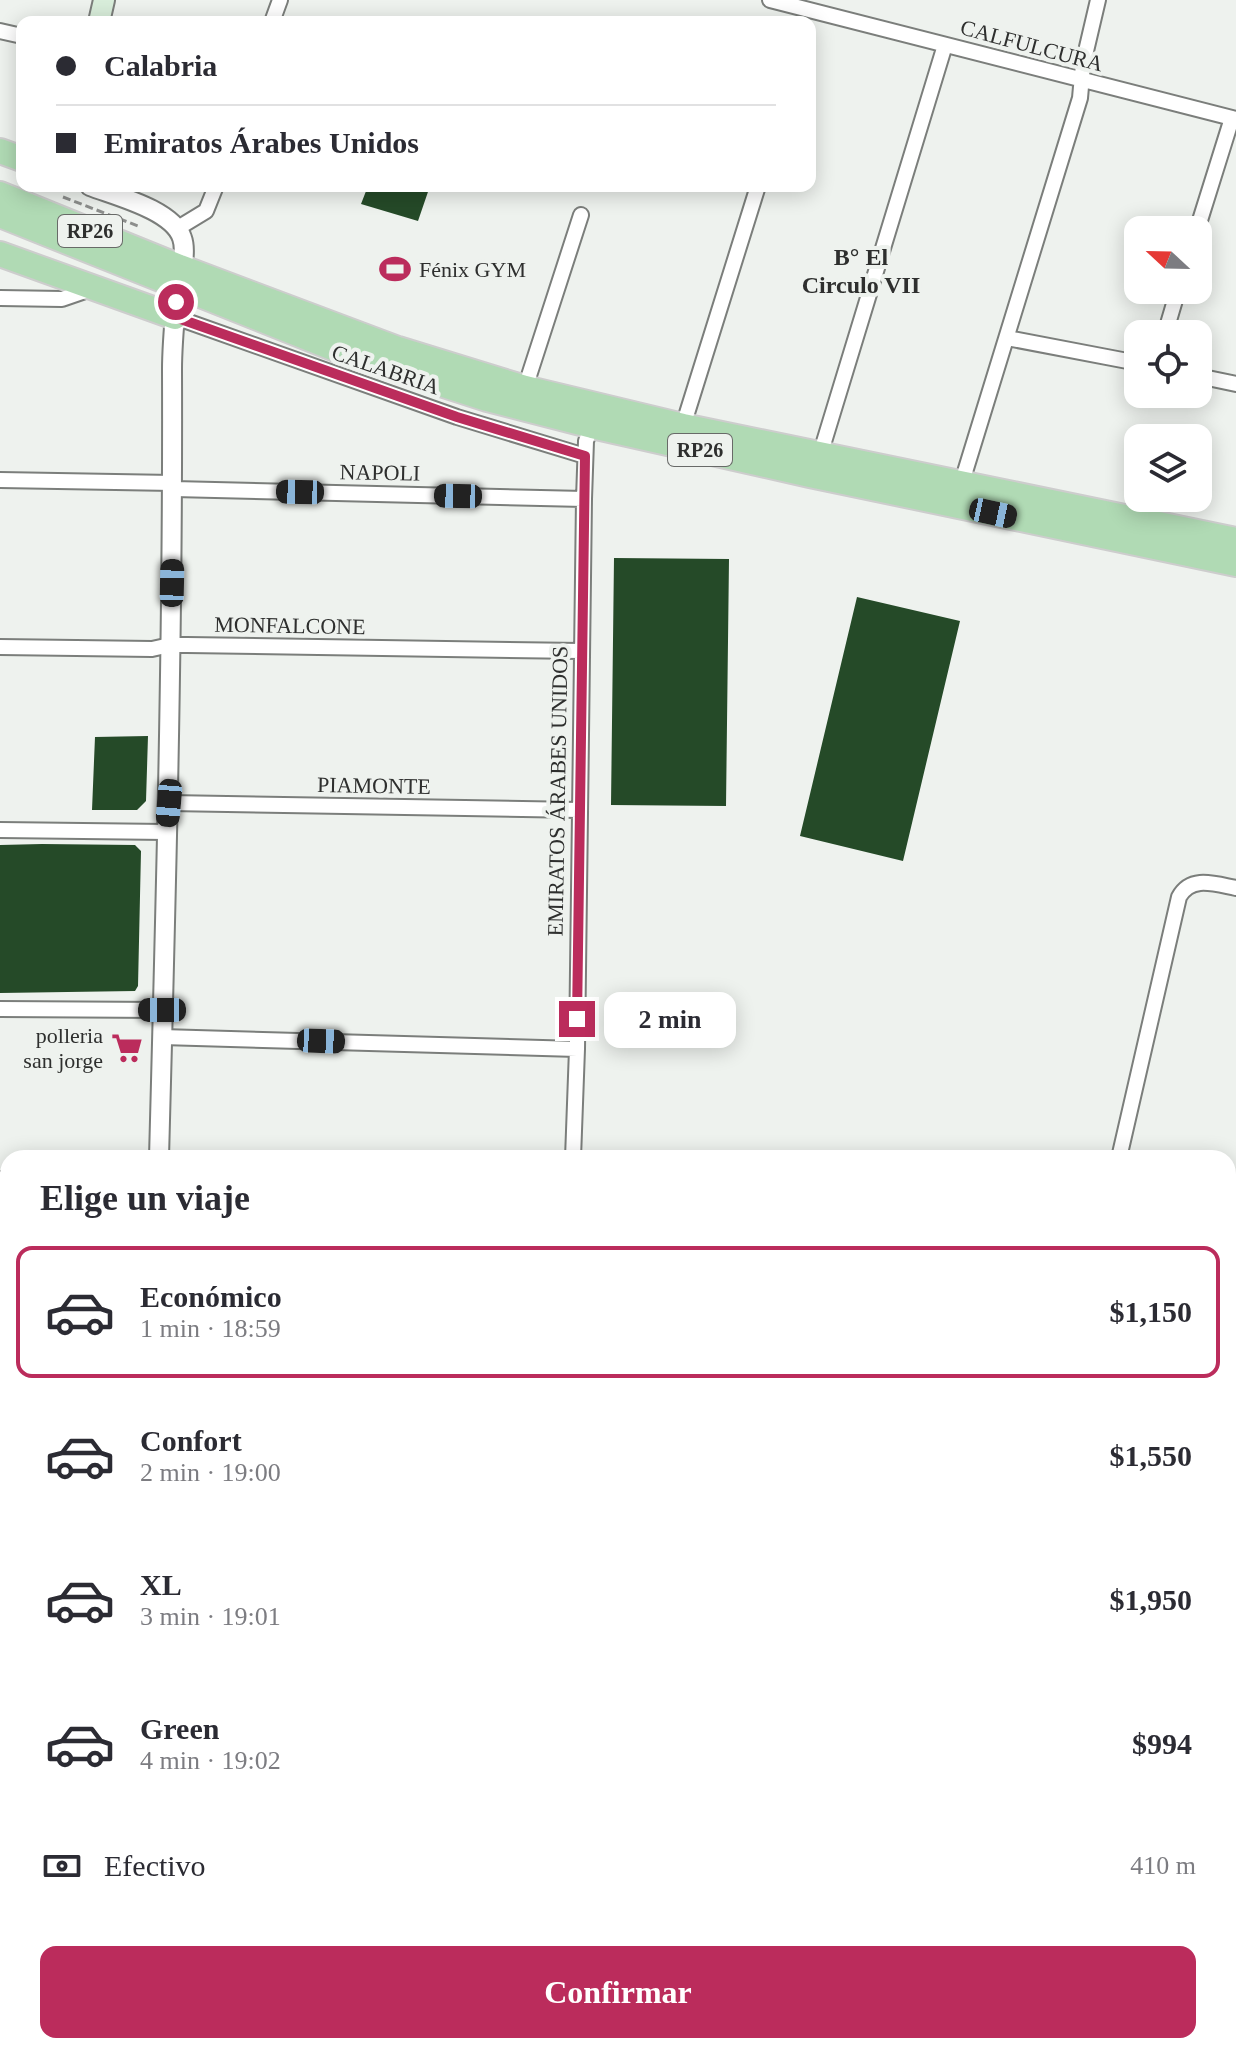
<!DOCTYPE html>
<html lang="es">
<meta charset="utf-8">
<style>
:root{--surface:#fff;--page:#f2f2f3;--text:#2b2b33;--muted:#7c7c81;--line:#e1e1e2;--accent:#bb2c5c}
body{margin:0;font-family:Georgia,serif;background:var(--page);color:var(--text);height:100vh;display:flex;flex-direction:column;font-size:30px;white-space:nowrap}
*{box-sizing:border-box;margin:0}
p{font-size:26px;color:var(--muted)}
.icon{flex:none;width:44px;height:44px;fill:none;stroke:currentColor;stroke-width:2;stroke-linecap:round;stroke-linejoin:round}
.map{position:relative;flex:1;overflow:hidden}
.side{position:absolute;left:0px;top:1150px;width:1236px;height:904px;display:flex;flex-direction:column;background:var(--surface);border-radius:24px 24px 0 0;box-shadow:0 4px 20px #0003}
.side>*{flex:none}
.top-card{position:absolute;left:16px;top:16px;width:800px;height:176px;border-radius:16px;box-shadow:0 4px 20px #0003;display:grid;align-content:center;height:176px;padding:0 40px;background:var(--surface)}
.needle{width:52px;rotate:292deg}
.buttons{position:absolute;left:1124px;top:216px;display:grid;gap:16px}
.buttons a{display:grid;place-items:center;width:88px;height:88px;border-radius:16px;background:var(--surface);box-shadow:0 4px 20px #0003;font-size:40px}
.end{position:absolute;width:36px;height:36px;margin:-18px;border:10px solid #bb2c5c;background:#fff;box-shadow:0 0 0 4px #fff}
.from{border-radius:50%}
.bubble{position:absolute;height:56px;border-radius:16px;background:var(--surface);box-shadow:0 4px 20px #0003;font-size:26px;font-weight:800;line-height:56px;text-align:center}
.car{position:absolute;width:24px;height:48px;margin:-24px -12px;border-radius:10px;box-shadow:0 0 6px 2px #0007;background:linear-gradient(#222 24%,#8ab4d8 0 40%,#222 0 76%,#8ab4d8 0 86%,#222 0)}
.top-card b{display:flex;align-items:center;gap:28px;height:76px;font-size:30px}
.top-card b+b{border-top:2px solid var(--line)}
.top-card i{width:20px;height:20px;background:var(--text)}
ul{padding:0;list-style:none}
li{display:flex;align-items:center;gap:24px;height:132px;margin:0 16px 12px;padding:0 24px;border:4px solid transparent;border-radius:16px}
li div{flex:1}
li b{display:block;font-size:30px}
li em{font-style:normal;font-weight:800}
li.active{border-color:var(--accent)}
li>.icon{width:72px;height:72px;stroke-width:1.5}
h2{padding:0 40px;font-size:36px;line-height:96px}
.pay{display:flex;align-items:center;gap:20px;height:88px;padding:0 40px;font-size:30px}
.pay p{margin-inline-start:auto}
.cta{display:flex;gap:16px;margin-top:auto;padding:16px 40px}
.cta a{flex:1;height:92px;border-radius:16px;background:var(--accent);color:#fff;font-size:32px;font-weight:800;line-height:92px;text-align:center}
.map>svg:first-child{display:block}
.building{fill:#254a28}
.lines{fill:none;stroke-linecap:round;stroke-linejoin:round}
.minor-casing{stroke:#7b7e7b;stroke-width:18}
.tertiary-casing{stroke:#7b7e7b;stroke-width:22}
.secondary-casing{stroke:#7b7e7b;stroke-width:24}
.primary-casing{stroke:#cdcdcd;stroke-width:28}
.path{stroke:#8c8e8c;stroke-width:3;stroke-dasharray:8 4;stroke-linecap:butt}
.minor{stroke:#fff;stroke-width:14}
.tertiary{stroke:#fff;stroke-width:18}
.secondary{stroke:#d8edda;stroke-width:20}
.primary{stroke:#b0dab4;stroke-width:24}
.route{stroke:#bb2c5c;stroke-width:10}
.labels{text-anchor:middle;stroke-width:8;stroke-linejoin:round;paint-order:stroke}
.shield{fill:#eef2ee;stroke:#686a68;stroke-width:2}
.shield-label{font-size:20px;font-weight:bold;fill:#2e2f2e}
.street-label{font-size:22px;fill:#2e2f2e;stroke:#eef2ee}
.poi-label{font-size:22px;fill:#2e2f2e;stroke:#eef2ee;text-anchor:start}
.neighbourhood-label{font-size:24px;font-weight:bold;fill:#2e2f2e;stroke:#eef2ee}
</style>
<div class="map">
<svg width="1236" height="2054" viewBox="0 0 1236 2054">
<rect width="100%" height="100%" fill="#eef2ee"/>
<path class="building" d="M 368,186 L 430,186 L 418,221 L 361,204 Z
M 614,558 L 729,559 L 726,806 L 611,805 Z
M 857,597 L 960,621 L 903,861 L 800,836 Z
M 148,736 L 146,801 L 137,810 L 92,810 L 95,737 Z
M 42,844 L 135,845 L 141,851 L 138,986 L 135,991 L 0,993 L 0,845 Z"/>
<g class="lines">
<defs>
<path id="minor" d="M 770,0 L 1236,119
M 272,22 L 280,0
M 0,31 L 22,36
M 178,228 L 206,211 L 216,186
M 1197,230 L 1232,118
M 0,298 L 62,299 L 94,288
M 175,317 L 457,417 L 585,456
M 1165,334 L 1178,290
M 1007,338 L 1138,363
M 1198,376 L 1236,384
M 525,388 L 581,215
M 683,426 L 758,186
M 820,455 L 945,45
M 0,480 L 173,483
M 961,485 L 1080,98 L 1083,64 L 1098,0
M 174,489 L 584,499
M 0,647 L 152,649 L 170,645 L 187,645 L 581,651
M 169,803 L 579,810
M 0,830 L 166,832
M 0,1009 L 162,1010
M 162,1037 L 577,1049
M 573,1158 L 577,1049 L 584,499 L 586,441 L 592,426
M 1119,1158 L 1179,897 C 1191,875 1215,884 1236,888
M 0,1179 L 8,1179
M 1228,1199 L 1236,1201
M 1228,1326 L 1236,1291
M 0,1355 L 8,1355
M 1228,1499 L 1236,1500
M 0,1534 L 8,1534
M 0,1706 L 8,1706
M 1228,1828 L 1236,1830
M 0,1885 L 8,1885
M 768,2046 L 808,2054
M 553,2054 L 553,2046
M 925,2054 L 927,2046
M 1073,2054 L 1075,2046
M 1233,2054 L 1236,2041"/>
<path id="tertiary" d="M 90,186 C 116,196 173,210 182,238 C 188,254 178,284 176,303 C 174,325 172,348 172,370 C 173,632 166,895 159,1158
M 140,2054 L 141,2046"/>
<path id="secondary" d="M 99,22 L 104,0"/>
<path id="primary" d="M 0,151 L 22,159
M 0,194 L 180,267 L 398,349 L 525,388 L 683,426 L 1236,540
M 0,215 L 348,354 L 487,399 L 592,426 L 810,475 L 1236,564
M 0,254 L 175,317"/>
</defs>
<use href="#minor" class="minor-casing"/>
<use href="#tertiary" class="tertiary-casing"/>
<use href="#secondary" class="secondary-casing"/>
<use href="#primary" class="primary-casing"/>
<path class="path" d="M 63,197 L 138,226"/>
<use href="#minor" class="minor"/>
<use href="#tertiary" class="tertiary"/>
<use href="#secondary" class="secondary"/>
<use href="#primary" class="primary"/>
</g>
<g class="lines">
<path class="route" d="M 176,302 L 175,317 L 457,417 L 585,456 L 577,1019"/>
</g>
<defs>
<symbol id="stadium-bare" viewBox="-9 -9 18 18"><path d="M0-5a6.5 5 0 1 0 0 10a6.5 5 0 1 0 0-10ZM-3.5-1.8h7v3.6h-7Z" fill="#bb2c5c" stroke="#eef2ee" stroke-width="2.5" paint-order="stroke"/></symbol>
<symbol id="supermarket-bare" viewBox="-9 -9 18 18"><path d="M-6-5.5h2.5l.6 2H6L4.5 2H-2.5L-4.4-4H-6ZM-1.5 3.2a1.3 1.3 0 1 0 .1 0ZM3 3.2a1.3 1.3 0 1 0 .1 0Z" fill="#bb2c5c" stroke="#eef2ee" stroke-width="2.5" paint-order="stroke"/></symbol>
</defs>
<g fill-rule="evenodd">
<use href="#stadium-bare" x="373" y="247" width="44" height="44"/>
<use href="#supermarket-bare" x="105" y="1026" width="44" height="44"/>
</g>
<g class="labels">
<g class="shield">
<rect x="58" y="215" width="64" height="32" rx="6"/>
<rect x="668" y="434" width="64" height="32" rx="6"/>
</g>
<g class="shield-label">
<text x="90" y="238">RP26</text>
<text x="700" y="457">RP26</text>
</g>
<g class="street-label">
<text transform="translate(1032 45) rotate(15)" y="8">CALFULCURA</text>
<text transform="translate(386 369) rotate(19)" y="8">CALABRIA</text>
<text transform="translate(380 472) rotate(1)" y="8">NAPOLI</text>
<text transform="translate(290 625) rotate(1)" y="8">MONFALCONE</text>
<text transform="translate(374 785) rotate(1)" y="8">PIAMONTE</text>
<text transform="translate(557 791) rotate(-89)" y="8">EMIRATOS ÁRABES UNIDOS</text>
</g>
<g class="poi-label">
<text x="419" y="277">Fénix GYM</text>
<text x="103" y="1043" text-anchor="end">polleria<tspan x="103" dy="25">san jorge</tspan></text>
</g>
<g class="neighbourhood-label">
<text x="861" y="265">B° El<tspan x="861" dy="28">Circulo VII</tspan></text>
</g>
</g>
</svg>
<div class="buttons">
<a><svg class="needle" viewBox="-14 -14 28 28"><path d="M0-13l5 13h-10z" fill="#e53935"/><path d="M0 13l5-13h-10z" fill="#7c7c81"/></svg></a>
<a><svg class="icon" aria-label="locate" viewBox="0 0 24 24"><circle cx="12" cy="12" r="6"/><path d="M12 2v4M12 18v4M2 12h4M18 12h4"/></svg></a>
<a><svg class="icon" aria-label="layers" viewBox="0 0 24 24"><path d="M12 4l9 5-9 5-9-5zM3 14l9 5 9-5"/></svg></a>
</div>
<i class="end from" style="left:176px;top:302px"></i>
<i class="end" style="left:577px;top:1019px"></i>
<div class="bubble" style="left:604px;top:992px;width:132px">2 min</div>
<i class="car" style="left:300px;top:492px;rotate:271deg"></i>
<i class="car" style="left:458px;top:496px;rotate:271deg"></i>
<i class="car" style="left:993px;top:513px;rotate:102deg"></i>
<i class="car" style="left:172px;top:583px;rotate:1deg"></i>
<i class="car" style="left:169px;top:803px;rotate:185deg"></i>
<i class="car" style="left:162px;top:1010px;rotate:270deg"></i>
<i class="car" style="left:321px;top:1041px;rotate:92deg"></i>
<div class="top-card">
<b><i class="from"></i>Calabria</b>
<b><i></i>Emiratos Árabes Unidos</b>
</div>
<section class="side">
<h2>Elige un viaje</h2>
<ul>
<li class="active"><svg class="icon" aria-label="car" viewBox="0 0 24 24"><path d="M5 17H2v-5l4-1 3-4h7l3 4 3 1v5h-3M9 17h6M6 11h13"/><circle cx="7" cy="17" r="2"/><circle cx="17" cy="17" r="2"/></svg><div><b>Económico</b><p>1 min · 18:59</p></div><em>$1,150</em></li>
<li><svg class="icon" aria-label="car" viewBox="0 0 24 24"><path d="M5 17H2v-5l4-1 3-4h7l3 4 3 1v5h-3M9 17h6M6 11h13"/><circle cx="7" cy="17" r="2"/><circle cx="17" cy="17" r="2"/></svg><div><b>Confort</b><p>2 min · 19:00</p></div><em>$1,550</em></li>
<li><svg class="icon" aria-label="car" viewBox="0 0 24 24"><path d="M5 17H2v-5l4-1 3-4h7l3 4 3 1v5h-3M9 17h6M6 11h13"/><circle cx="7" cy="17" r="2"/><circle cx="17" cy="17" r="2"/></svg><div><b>XL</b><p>3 min · 19:01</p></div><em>$1,950</em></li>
<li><svg class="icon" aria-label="car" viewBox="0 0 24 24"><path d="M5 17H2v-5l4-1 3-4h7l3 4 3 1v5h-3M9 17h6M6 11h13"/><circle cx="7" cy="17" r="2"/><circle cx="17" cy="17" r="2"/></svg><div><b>Green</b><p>4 min · 19:02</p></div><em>$994</em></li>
</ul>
<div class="pay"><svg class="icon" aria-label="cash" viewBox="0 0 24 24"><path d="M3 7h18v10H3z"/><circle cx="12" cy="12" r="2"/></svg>Efectivo<p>410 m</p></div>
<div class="cta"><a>Confirmar</a></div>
</section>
</div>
